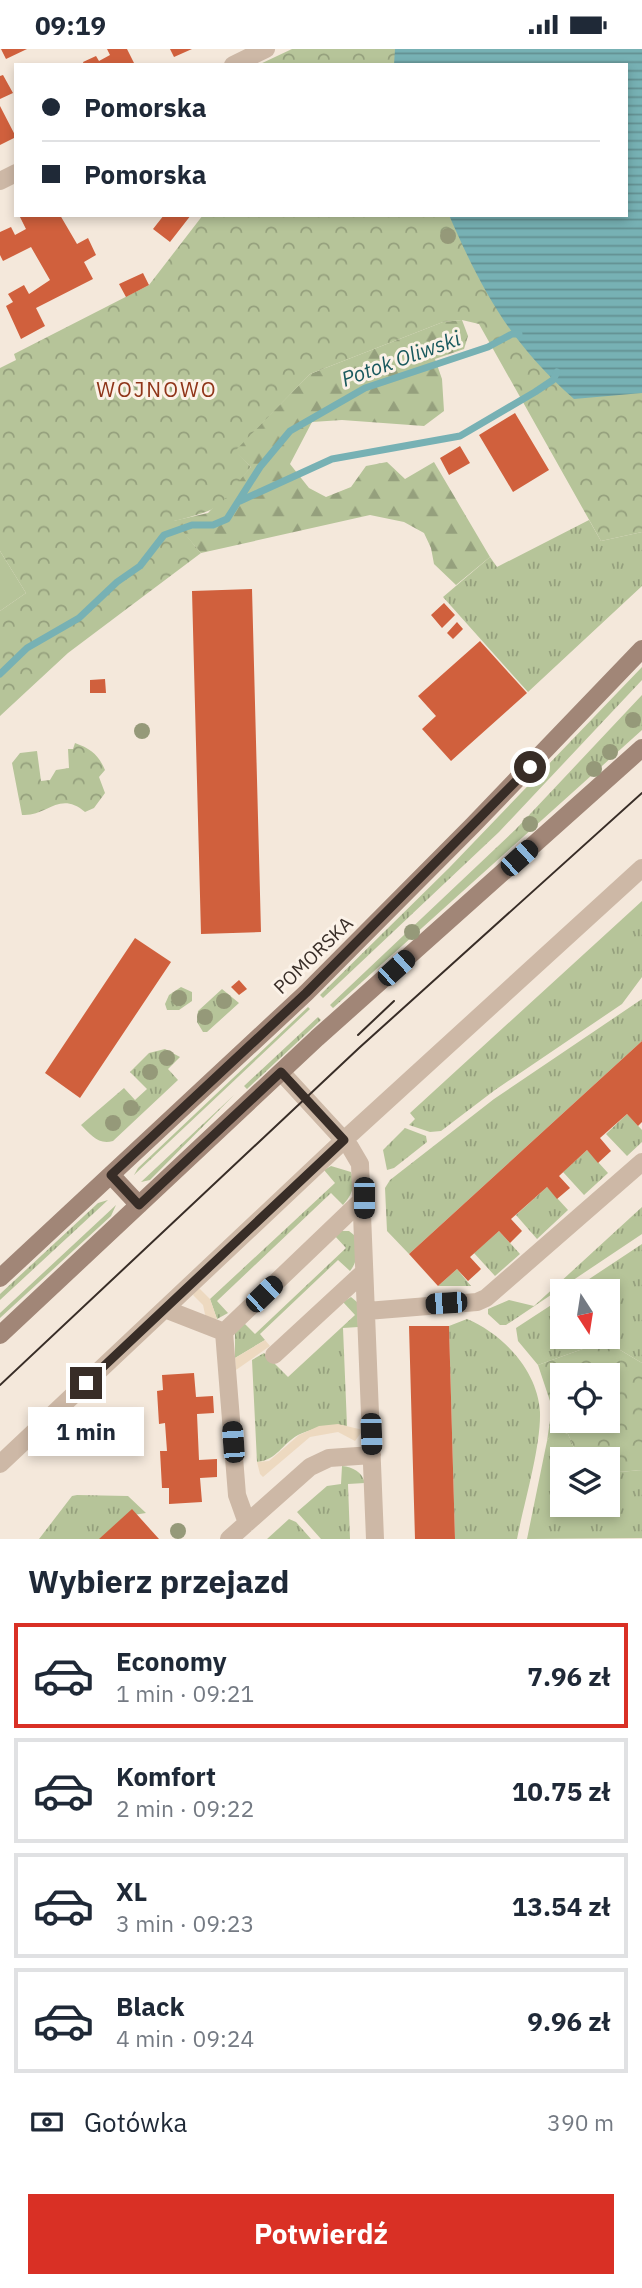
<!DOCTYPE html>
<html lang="pl">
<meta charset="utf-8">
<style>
:root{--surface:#fff;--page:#f6f6f7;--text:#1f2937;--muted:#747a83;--line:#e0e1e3;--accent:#d93025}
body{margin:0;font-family:"IBM Plex Sans",sans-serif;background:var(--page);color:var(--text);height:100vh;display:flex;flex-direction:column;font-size:26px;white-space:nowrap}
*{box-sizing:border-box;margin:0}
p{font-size:23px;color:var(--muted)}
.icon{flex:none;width:38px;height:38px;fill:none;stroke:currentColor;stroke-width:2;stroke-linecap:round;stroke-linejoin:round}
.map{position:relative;height:1490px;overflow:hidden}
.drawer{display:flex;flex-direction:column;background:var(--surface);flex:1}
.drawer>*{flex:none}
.banner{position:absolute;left:14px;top:14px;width:614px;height:154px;border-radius:0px;box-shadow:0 4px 10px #0003;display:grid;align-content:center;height:154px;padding:0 28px;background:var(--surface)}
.needle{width:46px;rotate:168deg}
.buttons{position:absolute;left:550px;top:1230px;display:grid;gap:14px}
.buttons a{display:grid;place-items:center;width:70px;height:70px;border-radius:0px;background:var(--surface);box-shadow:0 4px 10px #0003;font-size:35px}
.end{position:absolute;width:32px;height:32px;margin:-16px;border:9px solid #382d27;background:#fff;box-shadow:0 0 0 4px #fff}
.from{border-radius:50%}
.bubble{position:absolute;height:49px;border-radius:0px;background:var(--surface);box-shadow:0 4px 10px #0003;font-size:23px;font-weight:700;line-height:49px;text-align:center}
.car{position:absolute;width:21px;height:42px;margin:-21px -10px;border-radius:9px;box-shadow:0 0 5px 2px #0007;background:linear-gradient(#222 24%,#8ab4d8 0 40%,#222 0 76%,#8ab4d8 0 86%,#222 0)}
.banner b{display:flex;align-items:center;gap:24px;height:66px;font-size:26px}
.banner b+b{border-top:2px solid var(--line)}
.banner i{width:18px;height:18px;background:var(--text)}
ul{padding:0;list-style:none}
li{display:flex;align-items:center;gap:21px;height:105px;margin:0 14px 10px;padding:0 14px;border:4px solid var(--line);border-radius:0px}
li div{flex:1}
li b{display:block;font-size:26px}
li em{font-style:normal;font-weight:700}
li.selected{border-color:var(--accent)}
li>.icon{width:63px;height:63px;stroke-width:1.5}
h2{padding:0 28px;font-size:32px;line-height:84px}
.pay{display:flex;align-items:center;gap:18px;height:77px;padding:0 28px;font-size:26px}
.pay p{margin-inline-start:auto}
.primary-button{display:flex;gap:14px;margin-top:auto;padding:14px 28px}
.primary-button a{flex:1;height:80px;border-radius:0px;background:var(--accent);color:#fff;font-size:28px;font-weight:700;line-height:80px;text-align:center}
.status{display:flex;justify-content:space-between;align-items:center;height:49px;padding:0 35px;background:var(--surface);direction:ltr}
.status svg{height:19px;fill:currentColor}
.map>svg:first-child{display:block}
.grass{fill:url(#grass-tufts)}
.forest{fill:url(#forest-firs)}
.park{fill:url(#park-crowns);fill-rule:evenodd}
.garden{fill:#b6c499}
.plaza{fill:#edd9c0}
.water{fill:url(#water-rules)}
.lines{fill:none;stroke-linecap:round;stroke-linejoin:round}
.stream{stroke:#77b1b4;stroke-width:7}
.building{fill:#d0603d}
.minor{stroke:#cdb8a6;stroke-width:18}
.secondary{stroke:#a18677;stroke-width:18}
.tram{stroke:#382d27;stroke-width:2}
.tree{fill:#959979}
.route{stroke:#382d27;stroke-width:9}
.labels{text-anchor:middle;stroke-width:6;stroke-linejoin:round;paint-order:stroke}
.street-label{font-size:19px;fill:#382d27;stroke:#fbf2e8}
.water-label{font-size:21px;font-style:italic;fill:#19595e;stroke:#fbf2e8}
.neighbourhood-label{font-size:21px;letter-spacing:2px;fill:#8f3519;stroke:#fbf2e8}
</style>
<div class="status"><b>09:19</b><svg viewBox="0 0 49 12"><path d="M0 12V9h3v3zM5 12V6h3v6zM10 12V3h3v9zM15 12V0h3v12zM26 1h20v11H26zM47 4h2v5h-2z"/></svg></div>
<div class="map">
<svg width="642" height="1490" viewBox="0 0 642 1490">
<defs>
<pattern id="grass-tufts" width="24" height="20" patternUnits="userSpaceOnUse" patternTransform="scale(1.75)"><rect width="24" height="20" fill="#b6c499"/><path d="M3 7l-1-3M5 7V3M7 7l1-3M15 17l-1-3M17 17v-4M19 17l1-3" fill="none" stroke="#95a07d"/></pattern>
<pattern id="forest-firs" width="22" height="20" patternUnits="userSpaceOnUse" patternTransform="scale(1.75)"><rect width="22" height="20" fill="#b6c499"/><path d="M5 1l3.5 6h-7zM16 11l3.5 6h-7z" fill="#95a07d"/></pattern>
<pattern id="park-crowns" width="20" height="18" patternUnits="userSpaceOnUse" patternTransform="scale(1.75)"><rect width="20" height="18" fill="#b6c499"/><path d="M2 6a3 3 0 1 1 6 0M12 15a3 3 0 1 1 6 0" fill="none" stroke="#95a07d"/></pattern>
<pattern id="water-rules" width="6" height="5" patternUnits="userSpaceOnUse" patternTransform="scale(1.75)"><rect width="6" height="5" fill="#77b1b4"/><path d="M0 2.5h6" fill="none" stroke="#639092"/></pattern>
</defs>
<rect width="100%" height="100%" fill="#f4e8db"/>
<path class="grass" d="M 589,471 L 601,492 L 642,483 L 642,537 L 528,643 L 443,548 L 490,508 L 497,518 Z
M 642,618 L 642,631 L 499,783 L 323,949 L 320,946 L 449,819 Z
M 642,646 L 642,681 L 333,959 L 330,956 L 516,780 Z
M 642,852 L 642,928 L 622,955 L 495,1041 L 441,1082 L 430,1083 L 409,1076 L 415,1070 L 410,1064 Z
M 181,938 L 192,943 L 192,952 L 179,961 L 167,961 L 165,955 L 169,946 Z
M 222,940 L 239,954 L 207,983 L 203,983 L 197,973 L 198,962 Z
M 642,950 L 642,992 L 409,1205 L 387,1182 L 385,1139 L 390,1131 L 494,1050 Z
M 308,958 L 310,960 L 134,1126 L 138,1119 Z
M 318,968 L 321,971 L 247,1040 L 244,1037 Z
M 165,1000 L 180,1008 L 168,1020 L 178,1031 L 113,1092 C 98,1096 91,1086 81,1076 L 124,1039 L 135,1051 L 147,1040 L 130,1023 L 149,1004 Z
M 234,1046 L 150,1131 L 141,1133 Z
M 627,1065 L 642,1081 L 642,1093 L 627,1107 L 606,1085 Z
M 405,1079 L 426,1087 L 427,1093 L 394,1119 L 387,1121 L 383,1101 Z
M 587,1101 L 608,1124 L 584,1146 L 563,1123 Z
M 331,1117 L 351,1123 C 356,1137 352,1146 343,1156 L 331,1144 L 217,1252 L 228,1264 L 217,1270 L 210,1250 L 335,1134 L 324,1121 Z
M 547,1138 L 568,1161 L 537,1190 L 516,1166 Z
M 108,1151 L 0,1251 L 0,1245 L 98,1154 Z
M 116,1156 L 111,1167 L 0,1269 L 0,1264 Z
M 642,1158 L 642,1185 L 506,1276 L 500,1276 L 488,1265 L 488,1260 L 509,1251 L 534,1257 Z
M 338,1182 L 349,1182 L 354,1186 C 357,1198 359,1212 350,1222 L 338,1211 L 260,1285 L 265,1291 L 235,1309 L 235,1284 L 243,1273 L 255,1285 L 346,1199 L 334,1186 Z
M 499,1182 L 520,1205 L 495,1227 L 474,1204 Z
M 642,1195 L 642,1314 L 605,1292 L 538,1316 L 518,1292 L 516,1279 L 562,1249 L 562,1288 L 607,1288 L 607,1242 L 571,1242 Z
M 457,1220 L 471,1237 L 438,1237 Z
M 351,1248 L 357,1253 L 358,1278 L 343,1279 L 347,1377 C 334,1374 310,1380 298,1386 C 282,1395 277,1411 257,1413 L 252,1311 L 264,1304 L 288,1328 L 355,1266 L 343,1253 Z
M 467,1270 C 503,1285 538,1322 540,1363 C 541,1398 524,1454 517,1490 L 455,1490 L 449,1277 Z
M 560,1382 L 568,1385 L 579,1410 L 562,1410 L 562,1456 L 607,1456 L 607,1424 L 642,1421 L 642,1489 L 527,1490 L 547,1392 L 552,1384 Z
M 342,1417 C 353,1418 362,1423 365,1434 L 348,1435 L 350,1490 L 321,1490 L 297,1463 L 327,1437 L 341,1435 Z
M 77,1446 L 128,1447 L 146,1464 L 127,1467 L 101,1490 L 39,1490 L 72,1447 Z
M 289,1470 L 296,1473 L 311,1490 L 267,1490 Z"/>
<path class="forest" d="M 462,271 L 468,287 L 464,300 L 435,310 L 442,330 L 444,362 L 424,377 L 342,371 L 312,373 L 290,415 L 309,439 L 326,448 L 351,438 L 366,417 L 387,413 L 405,430 L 434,413 L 490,508 L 456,536 L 434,515 L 431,499 L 424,484 L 404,473 L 370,466 L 201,504 L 173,472 L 208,464 L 251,418 L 234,402 L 310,325 L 443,273 Z"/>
<path class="park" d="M 292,0 L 642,0 L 642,483 L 601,492 L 479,275 L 462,271 L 443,273 L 310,325 L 235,402 L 251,418 C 217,457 228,459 174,472 L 201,504 L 68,604 L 0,667 L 0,562 L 26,544 L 0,502 L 0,319 L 16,311 L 14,305 L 149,236 L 203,166 L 626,166 L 626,16 L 258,16 Z
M 75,694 C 91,700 98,705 105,721 L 99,728 L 105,744 L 94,759 L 85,763 C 59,741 47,768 22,766 L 12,714 L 20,704 L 37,702 L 41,732 L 50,731 L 56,721 L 69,719 L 68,700 L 73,700 Z
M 605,1292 L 642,1314 L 642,1421 L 607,1424 L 607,1410 L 579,1410 L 568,1385 C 558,1381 553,1383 547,1392 L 552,1358 L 538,1316 ZM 607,1326 L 607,1372 L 562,1372 L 562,1326 Z"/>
<path class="garden" d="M 0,502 L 26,544 L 0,562 Z"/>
<path class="plaza" d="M 198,1238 L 210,1250 L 217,1270 L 206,1270 L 203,1256 L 193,1246 Z
M 265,1291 L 270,1297 L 236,1321 L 235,1309 Z
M 338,1375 L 363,1381 L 355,1392 L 338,1383 L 310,1388 L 263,1428 L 260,1425 L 257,1413 L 269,1412 L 299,1386 L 319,1377 Z"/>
<path class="water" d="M 395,0 L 642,0 L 642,344 L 574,350 C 511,295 482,242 449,166 L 626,166 L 626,16 L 394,16 Z"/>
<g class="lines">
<path class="stream" d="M 240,452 L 332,410 L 460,387 L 535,343 L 553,331 L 557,323
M 0,625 L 27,599 L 79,569 L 117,533 L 140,517 L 164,486 L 192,476 L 213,476 L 227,470 L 260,418 L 290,382 L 365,339 L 488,298 L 512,285 L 519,285"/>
</g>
<path class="building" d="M 1,0 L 27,0 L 6,10 Z
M 107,0 L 127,0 L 135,16 L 84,16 L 83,13 L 96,7 L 99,12 L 110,6 Z
M 170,0 L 192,0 L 174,8 Z
M 3,26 L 13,44 L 0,50 L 0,27 Z
M 0,57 L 16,88 L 0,96 Z
M 19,166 L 60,166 L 77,195 L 88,189 L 96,206 L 84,213 L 93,230 L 36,259 L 45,277 L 21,290 L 6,257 L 13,253 L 8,245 L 24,236 L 29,245 L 50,231 L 31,198 L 3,212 L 0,206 L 0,183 L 11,178 L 15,186 L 26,180 Z
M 164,166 L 191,166 L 170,193 L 153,180 Z
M 143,224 L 149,236 L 126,248 L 119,235 Z
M 515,364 L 549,421 L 513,443 L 479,386 Z
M 460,397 L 470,414 L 449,426 L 440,409 Z
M 252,540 L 261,883 L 201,885 L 192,542 Z
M 444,554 L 455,566 L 442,579 L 431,566 Z
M 457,573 L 463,580 L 453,590 L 447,584 Z
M 480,592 L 527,644 L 451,712 L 422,680 L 436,667 L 418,647 Z
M 105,630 L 106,644 L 90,644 L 90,631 Z
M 135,889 L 171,913 L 80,1049 L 45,1024 Z
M 239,931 L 247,940 L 239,946 L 231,938 Z
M 642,992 L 642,1073 L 638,1077 L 627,1065 L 600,1089 L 611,1102 L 598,1114 L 587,1101 L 559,1127 L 570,1139 L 557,1150 L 547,1138 L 511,1170 L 522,1182 L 510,1194 L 499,1182 L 470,1208 L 481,1220 L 478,1223 L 468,1232 L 457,1220 L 438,1237 L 409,1205 Z
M 409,1277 L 449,1277 L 455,1490 L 415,1490 Z
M 194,1324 L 196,1348 L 213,1347 L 214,1364 L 197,1365 L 199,1411 L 217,1410 L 217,1428 L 200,1429 L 202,1453 L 169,1455 L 169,1439 L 162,1439 L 160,1402 L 167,1402 L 165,1374 L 159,1375 L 157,1342 L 163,1341 L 162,1326 Z
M 132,1460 L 159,1490 L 99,1490 Z"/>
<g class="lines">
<path class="minor" d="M 233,16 L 266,0
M 0,132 L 16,124
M 281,1023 L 350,1098 L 360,1115 L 375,1490
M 165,1260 L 224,1283
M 367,1262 L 477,1253 L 486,1249 L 642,1113
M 224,1283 L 364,1149
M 224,1283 L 237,1446 L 247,1474
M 274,1306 L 364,1223
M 0,1415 L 344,1091 L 642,819
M 229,1490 L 310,1418 L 329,1409 L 372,1406"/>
<path class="secondary" d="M 111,1126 L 139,1156
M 0,1229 L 306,944 L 473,776 L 642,600
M 0,1286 L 317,989 L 642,699"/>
<path class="tram" d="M 358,986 L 394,952
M 0,1336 L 359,999 L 642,744"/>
</g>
<g class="tree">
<circle cx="448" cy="187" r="8"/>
<circle cx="633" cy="671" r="8"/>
<circle cx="142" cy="682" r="8"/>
<circle cx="610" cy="703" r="8"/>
<circle cx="594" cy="720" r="8"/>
<circle cx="530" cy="775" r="8"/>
<circle cx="412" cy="883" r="8"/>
<circle cx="179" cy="949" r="8"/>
<circle cx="224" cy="952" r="8"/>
<circle cx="205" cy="968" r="8"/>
<circle cx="167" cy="1009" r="8"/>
<circle cx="150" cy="1023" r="8"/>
<circle cx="131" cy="1059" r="8"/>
<circle cx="113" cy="1074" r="8"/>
<circle cx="178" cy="1482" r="8"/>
</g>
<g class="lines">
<path class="route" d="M 86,1334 L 344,1091 L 281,1023 L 139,1156 L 111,1126 L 306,944 L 530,718"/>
</g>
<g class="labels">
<g class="street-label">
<text transform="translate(313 906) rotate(-44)" y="7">POMORSKA</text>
</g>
<g class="water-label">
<text transform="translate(401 310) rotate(-20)" y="7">Potok Oliwski</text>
</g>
<g class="neighbourhood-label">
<text x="157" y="348">WOJNOWO</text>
</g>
</g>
</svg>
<div class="buttons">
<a><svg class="needle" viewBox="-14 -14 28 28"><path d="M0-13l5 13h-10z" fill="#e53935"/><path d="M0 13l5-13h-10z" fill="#747a83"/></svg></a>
<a><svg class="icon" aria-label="locate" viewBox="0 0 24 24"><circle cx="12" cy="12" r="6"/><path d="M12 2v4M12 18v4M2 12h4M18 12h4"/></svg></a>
<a><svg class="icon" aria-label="layers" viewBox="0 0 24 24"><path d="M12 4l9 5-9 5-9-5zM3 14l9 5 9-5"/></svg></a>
</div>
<i class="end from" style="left:530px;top:718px"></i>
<i class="end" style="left:86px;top:1334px"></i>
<div class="bubble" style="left:28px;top:1358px;width:116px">1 min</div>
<i class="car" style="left:519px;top:809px;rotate:48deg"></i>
<i class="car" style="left:396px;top:919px;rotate:48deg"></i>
<i class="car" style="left:364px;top:1149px;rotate:180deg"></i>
<i class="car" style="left:264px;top:1245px;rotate:46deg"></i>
<i class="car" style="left:446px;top:1254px;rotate:266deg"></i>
<i class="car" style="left:371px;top:1385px;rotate:178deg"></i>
<i class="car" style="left:233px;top:1393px;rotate:356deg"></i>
<div class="banner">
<b><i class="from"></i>Pomorska</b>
<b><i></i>Pomorska</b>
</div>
</div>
<section class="drawer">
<h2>Wybierz przejazd</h2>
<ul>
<li class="selected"><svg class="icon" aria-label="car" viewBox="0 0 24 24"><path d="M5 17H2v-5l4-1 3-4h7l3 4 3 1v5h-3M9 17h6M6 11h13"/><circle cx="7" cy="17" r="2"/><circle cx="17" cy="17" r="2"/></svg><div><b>Economy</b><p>1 min · 09:21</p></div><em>7.96 zł</em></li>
<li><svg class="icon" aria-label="car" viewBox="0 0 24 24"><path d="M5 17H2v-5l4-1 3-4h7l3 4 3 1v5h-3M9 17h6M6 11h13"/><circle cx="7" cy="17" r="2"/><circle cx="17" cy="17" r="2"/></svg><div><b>Komfort</b><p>2 min · 09:22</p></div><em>10.75 zł</em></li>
<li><svg class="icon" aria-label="car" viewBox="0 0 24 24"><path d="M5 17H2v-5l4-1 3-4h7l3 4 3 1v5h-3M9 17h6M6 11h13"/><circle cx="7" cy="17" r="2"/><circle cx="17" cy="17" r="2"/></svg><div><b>XL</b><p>3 min · 09:23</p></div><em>13.54 zł</em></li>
<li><svg class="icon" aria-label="car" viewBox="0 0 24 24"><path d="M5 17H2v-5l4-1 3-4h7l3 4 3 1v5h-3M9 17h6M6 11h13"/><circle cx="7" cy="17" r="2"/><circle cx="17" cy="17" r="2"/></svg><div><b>Black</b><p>4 min · 09:24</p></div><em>9.96 zł</em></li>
</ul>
<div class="pay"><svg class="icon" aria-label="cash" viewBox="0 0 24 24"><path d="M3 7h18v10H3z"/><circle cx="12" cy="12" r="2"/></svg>Gotówka<p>390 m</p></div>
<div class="primary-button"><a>Potwierdź</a></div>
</section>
